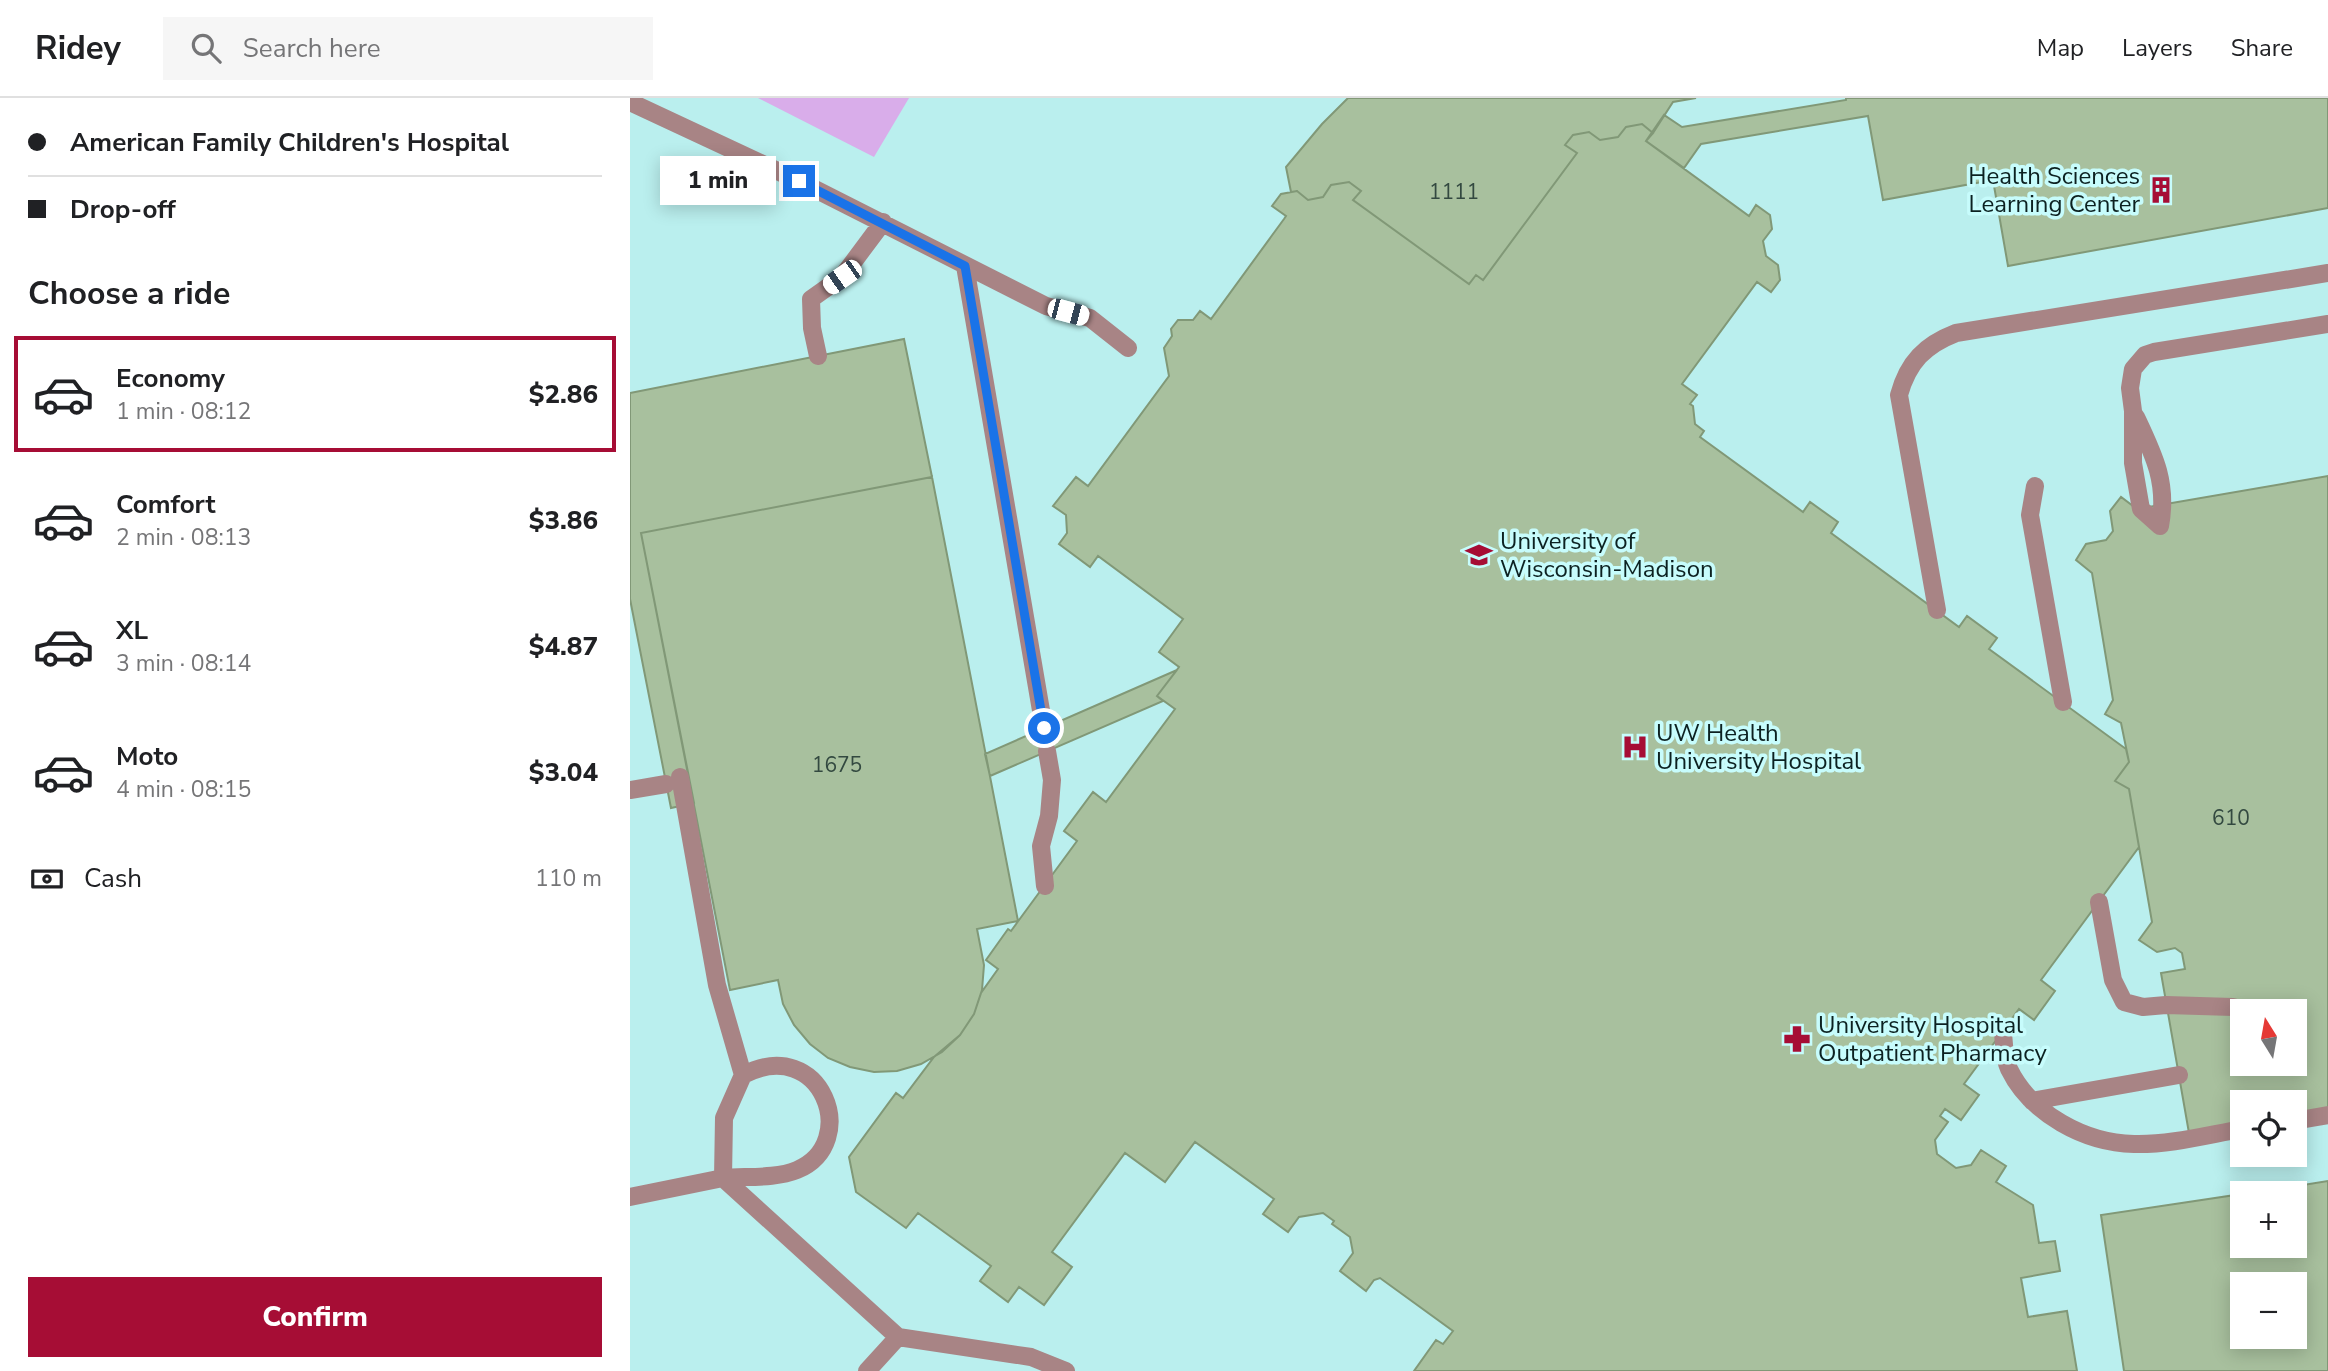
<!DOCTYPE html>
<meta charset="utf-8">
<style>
:root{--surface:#fff;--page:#f6f6f6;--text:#202124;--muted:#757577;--line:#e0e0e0;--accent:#a60d35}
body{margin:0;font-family:"Nunito Sans",sans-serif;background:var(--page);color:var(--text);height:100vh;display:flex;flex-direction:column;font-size:26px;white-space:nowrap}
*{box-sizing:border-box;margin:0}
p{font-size:23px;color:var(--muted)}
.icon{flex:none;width:38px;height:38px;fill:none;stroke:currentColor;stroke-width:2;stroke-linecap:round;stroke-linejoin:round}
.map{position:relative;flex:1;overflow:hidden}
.sheet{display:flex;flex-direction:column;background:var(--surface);width:630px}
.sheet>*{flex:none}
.top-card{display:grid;align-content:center;height:154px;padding:0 28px;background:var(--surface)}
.needle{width:46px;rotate:349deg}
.buttons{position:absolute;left:1600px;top:901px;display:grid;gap:14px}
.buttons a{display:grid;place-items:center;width:77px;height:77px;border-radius:0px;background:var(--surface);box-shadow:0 4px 18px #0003;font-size:35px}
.end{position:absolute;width:32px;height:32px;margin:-16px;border:9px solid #1a73e8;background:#fff;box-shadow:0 0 0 4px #fff}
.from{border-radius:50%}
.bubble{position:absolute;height:49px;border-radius:0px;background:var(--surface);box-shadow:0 4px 18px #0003;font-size:23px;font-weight:800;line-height:49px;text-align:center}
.car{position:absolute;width:21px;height:42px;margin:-21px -10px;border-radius:9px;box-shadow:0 0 5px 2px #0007;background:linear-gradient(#fff 24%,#345 0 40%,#fff 0 76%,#345 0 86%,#fff 0)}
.top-card b{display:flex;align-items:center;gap:24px;height:66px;font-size:26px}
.top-card b+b{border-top:2px solid var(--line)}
.top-card i{width:18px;height:18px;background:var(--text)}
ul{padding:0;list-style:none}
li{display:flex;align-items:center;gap:21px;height:116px;margin:0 14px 10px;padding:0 14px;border:4px solid transparent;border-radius:0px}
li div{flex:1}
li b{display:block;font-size:26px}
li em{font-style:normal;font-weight:800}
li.active{border-color:var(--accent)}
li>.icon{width:63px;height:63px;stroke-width:1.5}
h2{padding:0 28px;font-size:32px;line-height:84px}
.pay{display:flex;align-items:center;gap:18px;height:77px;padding:0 28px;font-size:26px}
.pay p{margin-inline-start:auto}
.cta{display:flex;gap:14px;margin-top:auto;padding:14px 28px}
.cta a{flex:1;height:80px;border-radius:0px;background:var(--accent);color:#fff;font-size:28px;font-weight:800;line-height:80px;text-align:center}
header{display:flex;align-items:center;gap:42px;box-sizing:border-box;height:98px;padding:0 35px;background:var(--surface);border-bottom:2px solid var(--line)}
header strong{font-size:33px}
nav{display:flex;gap:38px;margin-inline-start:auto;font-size:24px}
.search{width:490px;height:63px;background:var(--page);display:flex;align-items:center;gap:18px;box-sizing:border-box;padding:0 24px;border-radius:0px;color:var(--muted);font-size:26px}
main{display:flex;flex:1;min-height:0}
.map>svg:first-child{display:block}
.green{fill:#d9adea}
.building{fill:#a8c09e;stroke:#819877;stroke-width:2;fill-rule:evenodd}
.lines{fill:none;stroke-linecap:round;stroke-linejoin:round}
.service{stroke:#a88485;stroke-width:18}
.route{stroke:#1a73e8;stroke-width:9}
.labels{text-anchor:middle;stroke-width:7;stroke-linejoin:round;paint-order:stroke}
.number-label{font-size:21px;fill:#334940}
.poi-label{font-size:24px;fill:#0c2121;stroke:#c7fcfc;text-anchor:start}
</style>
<header>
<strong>Ridey</strong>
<div class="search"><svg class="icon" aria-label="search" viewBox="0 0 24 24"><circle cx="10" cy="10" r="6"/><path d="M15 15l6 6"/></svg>Search here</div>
<nav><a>Map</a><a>Layers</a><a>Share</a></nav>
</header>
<main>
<section class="sheet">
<div class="top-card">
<b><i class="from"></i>American Family Children's Hospital</b>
<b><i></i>Drop-off</b>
</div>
<h2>Choose a ride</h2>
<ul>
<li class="active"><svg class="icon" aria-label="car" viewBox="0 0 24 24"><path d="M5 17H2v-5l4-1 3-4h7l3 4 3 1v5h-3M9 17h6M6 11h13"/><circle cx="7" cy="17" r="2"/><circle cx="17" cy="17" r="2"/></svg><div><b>Economy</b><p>1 min · 08:12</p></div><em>$2.86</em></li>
<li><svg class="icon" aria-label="car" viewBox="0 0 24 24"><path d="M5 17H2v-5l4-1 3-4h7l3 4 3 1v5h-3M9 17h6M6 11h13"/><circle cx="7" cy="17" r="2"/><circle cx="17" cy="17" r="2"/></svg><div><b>Comfort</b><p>2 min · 08:13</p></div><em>$3.86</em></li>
<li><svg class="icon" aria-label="car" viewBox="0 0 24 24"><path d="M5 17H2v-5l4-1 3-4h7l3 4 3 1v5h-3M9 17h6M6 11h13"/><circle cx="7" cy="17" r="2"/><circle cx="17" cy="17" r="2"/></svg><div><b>XL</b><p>3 min · 08:14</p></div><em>$4.87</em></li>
<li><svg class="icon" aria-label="car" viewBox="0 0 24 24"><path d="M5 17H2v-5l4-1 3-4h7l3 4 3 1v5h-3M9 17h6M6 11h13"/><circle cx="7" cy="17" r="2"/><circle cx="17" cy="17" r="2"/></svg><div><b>Moto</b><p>4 min · 08:15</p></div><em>$3.04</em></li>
</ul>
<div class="pay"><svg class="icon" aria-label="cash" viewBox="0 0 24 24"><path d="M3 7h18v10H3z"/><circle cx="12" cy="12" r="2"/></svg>Cash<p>110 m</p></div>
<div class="cta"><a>Confirm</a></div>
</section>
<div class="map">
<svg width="1698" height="1273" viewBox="0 0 1698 1273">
<rect width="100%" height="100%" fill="#baefee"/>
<path class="green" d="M 128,0 L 279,0 L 244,59 Z"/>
<path class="building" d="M 718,0 L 1066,0 L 1043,4 L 1023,35 L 1012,26 L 996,29 L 988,39 L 970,42 L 959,34 L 943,37 L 935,47 L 947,55 L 853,182 L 846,177 L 839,186 L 723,102 L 731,93 L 719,84 L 701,87 L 693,99 L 678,102 L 667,93 L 661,94 L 656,69 L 692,26 Z
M 1216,0 L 1698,0 L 1698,110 L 1378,168 L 1363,82 L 1253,102 L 1238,18 L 1071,46 L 1054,70 L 1016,43 L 1034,17 L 1052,29 L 1216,2 Z
M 1012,26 L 1023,35 L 1016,43 L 1119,118 L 1126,107 L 1140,117 L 1142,131 L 1133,143 L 1136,158 L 1148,167 L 1150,182 L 1141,194 L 1127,184 L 1052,286 L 1067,297 L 1060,306 L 1063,308 L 1065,326 L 1074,333 L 1070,339 L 1173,414 L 1180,404 L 1208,424 L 1201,435 L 1329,529 L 1337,518 L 1367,540 L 1359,551 L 1496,651 L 1499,664 L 1485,683 L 1499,691 L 1509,749 L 1411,882 L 1425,893 L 1404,922 L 1389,911 L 1334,986 L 1349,997 L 1331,1022 L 1315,1011 L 1310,1018 L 1318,1024 L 1305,1042 L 1307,1056 L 1326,1070 L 1341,1067 L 1351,1052 L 1376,1068 L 1366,1084 L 1403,1107 L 1409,1145 L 1425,1143 L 1430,1173 L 1391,1180 L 1398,1219 L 1437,1213 L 1447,1273 L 784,1273 L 806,1242 L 813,1246 L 823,1233 L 750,1180 L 744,1182 L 736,1193 L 710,1173 L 723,1155 L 720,1139 L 702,1126 L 704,1123 L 693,1115 L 669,1119 L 658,1134 L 633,1116 L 644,1101 L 565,1044 L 535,1084 L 495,1055 L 422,1154 L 442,1169 L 414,1207 L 389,1189 L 378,1204 L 350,1183 L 361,1168 L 288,1115 L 276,1130 L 226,1094 L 219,1059 L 266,995 L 273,1000 L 304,959 L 330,937 L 344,916 L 351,895 L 368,871 L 356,862 L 378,831 L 381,833 L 447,743 L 434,733 L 463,694 L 476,704 L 545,611 L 527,598 L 549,569 L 529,554 L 553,521 L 468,458 L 460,469 L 429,446 L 437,435 L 436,417 L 423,408 L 446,379 L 458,388 L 539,278 L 534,250 L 542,238 L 541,231 L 548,222 L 563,222 L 570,213 L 581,221 L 654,121 L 656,118 L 642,108 L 651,96 L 667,93 L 678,102 L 693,99 L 701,87 L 719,84 L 731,93 L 723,102 L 839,186 L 846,177 L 853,182 L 947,55 L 935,47 L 943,37 L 959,34 L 970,42 L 988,39 L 996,29 Z
M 274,241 L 302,379 L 11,435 L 64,705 L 41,710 L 0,501 L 0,295 Z
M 1698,378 L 1698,1010 L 1664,1016 L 1664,1004 L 1612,1004 L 1612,1025 L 1559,1035 L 1531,875 L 1555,871 L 1552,855 L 1545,850 L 1527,854 L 1509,842 L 1522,824 L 1499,691 L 1485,683 L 1499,664 L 1491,625 L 1475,616 L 1483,602 L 1462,475 L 1446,462 L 1456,446 L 1476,442 L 1483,433 L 1480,413 L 1491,399 L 1507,411 ZM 1612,914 L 1664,914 L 1664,966 L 1612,966 Z
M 302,379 L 388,823 L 347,831 L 354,867 L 352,892 L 344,916 L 330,937 L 312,954 L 291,966 L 267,973 L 244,974 L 220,969 L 198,960 L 180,946 L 164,927 L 153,906 L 148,882 L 100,892 L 11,435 Z
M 547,572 L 527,598 L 533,603 L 360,678 L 355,656 Z
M 1698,1083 L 1698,1273 L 1494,1273 L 1471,1117 L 1612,1096 L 1612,1148 L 1664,1148 L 1664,1096 L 1617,1096 ZM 1612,1186 L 1664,1186 L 1664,1239 L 1612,1239 Z"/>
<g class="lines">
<path class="service" d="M 0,4 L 169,83 L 416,208 L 460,220 L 498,250
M 335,168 L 414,630
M 188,258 L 182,230 L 181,201 L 212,179 L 253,124
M 1506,319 C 1524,357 1538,385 1530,428
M 1405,388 L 1400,417 L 1433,604
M 1530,428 L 1511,411 L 1503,365 L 1503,313 L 1500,290 L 1503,271 L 1515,257 L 1524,254 L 1698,226
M 1307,512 L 1269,297 C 1278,264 1295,247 1326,235 L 1698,175
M 50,679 L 87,887 L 113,977 L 94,1020 L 93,1080 C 116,1078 145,1081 167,1072 C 232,1045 192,936 113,977
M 0,692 L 36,686
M 415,788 L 411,748 L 419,718 L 422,682 L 417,653
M 1469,804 L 1483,882 L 1494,904 L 1513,909 L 1536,907 L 1603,909
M 1373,934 C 1374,945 1374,961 1379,971 C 1401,1016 1455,1045 1504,1046 C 1540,1047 1577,1037 1612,1031
M 1402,1003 L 1549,977
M 1664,1023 L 1698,1017
M 0,1099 L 93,1080 L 268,1239 L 401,1259 L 436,1273
M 237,1273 L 268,1239"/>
</g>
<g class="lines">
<path class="route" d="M 169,83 L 335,168 L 414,630"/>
</g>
<defs>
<symbol id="building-bare" viewBox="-9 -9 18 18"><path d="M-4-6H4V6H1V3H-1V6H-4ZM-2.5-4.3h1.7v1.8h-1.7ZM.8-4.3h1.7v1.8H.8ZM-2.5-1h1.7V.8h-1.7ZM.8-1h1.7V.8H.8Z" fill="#a60d35" stroke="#c7fcfc" stroke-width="2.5" paint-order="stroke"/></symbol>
<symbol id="university-bare" viewBox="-9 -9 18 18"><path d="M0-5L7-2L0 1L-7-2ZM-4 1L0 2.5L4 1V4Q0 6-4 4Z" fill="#a60d35" stroke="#c7fcfc" stroke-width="2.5" paint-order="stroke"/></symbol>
<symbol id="hospital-bare" viewBox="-9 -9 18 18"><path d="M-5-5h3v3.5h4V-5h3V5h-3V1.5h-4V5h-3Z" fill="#a60d35" stroke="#c7fcfc" stroke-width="2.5" paint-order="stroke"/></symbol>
<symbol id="pharmacy-bare" viewBox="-9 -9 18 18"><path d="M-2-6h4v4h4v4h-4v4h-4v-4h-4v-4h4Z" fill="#a60d35" stroke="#c7fcfc" stroke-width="2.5" paint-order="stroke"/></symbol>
</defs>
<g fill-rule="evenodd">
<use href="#building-bare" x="1512" y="73" width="38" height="38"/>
<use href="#university-bare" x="830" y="438" width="38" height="38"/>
<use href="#hospital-bare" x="986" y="630" width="38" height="38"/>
<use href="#pharmacy-bare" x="1148" y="922" width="38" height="38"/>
</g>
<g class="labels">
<g class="number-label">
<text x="824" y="101">1111</text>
<text x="207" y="674">1675</text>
<text x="1601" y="727">610</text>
</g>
<g class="poi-label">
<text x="1510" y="86" text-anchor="end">Health Sciences<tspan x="1510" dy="28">Learning Center</tspan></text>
<text x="870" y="451">University of<tspan x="870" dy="28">Wisconsin-Madison</tspan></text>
<text x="1026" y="643">UW Health<tspan x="1026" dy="28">University Hospital</tspan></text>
<text x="1188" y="935">University Hospital<tspan x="1188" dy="28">Outpatient Pharmacy</tspan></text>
</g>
</g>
</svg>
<div class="buttons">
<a><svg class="needle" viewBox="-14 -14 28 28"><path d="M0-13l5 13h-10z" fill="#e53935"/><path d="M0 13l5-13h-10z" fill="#757577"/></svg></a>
<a><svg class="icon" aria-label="locate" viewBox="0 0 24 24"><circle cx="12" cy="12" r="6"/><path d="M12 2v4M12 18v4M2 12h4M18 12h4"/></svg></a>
<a>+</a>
<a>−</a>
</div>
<i class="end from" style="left:414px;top:630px"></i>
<i class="end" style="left:169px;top:83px"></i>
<div class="bubble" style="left:30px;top:58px;width:116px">1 min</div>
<i class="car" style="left:212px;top:179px;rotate:235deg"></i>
<i class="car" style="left:438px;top:214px;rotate:105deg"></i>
</div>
</main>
